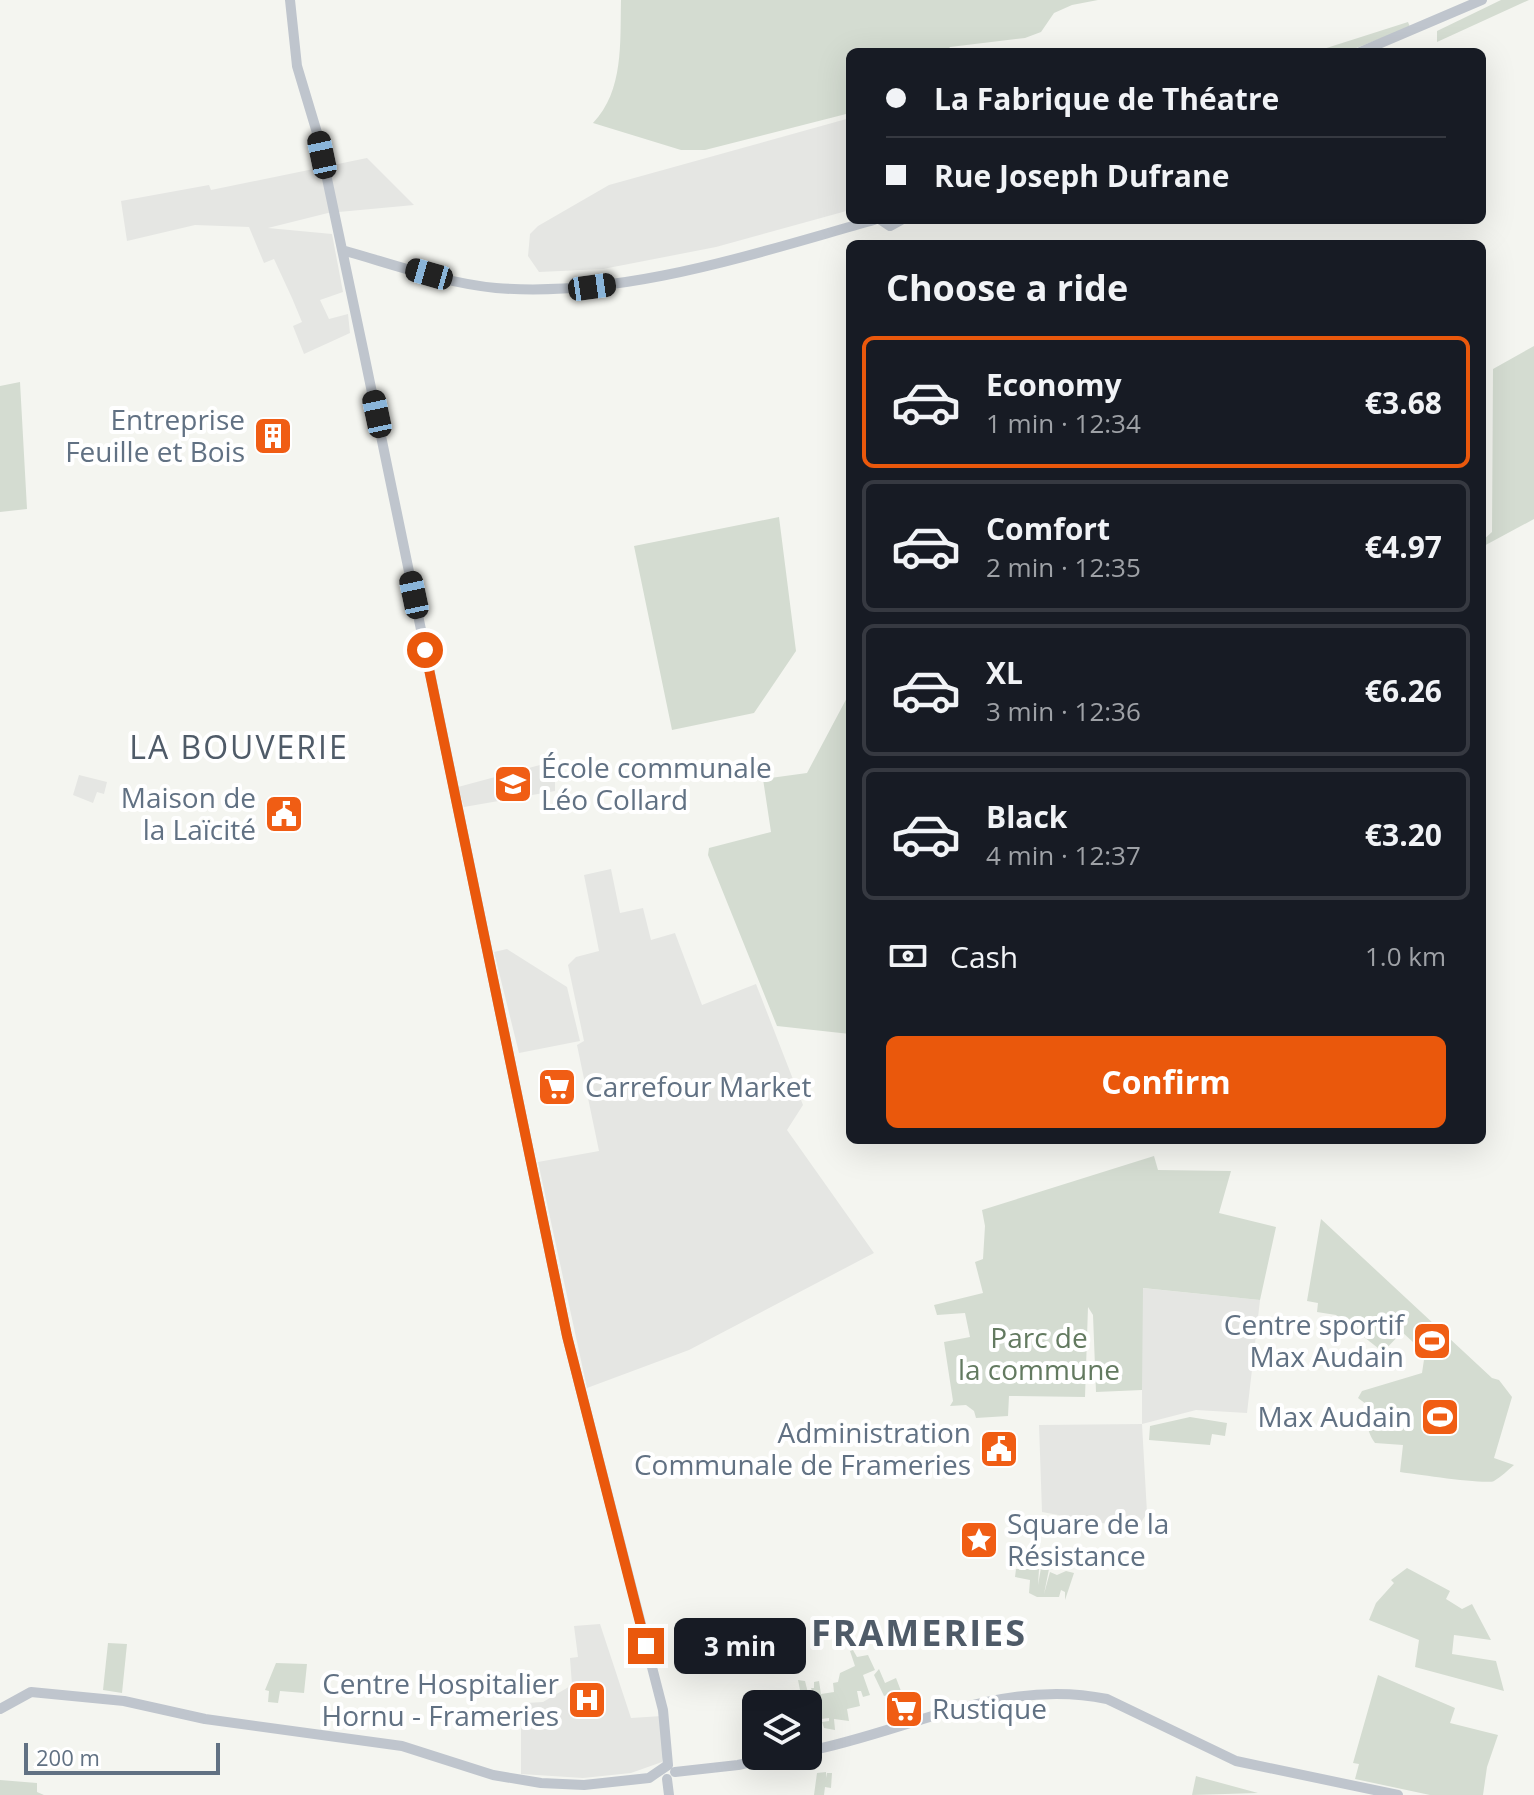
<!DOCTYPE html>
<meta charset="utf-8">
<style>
:root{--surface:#171b24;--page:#20242c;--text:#f1f3f6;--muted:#9ea1a6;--line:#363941;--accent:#ea580c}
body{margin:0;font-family:"Open Sans",sans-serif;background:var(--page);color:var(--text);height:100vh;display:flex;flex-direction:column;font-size:30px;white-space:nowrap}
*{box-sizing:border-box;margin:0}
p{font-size:26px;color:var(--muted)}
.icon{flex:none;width:44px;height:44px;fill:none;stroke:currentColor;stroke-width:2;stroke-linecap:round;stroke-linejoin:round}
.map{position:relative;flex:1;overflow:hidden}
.panel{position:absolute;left:846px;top:240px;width:640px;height:904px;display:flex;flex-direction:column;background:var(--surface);border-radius:12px;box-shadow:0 8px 32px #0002}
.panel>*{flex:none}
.guide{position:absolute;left:846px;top:48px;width:640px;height:176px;border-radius:12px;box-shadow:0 8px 32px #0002;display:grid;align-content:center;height:176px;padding:0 40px;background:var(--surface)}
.tools{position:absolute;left:742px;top:1690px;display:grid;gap:16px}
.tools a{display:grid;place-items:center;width:80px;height:80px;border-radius:12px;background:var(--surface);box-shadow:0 8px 32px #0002;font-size:40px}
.scale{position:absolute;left:24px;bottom:20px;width:196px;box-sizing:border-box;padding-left:8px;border:4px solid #617183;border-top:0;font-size:22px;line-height:28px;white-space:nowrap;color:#617183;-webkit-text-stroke:6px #fff;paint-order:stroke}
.end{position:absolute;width:36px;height:36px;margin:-18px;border:10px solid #ea580c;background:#fff;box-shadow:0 0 0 4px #fff}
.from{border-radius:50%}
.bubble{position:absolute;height:56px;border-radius:12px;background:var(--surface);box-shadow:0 8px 32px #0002;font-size:26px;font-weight:700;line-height:56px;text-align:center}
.car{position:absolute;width:24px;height:48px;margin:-24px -12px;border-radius:10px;box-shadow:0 0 6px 2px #0007;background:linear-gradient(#222 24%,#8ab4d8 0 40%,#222 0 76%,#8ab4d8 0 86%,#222 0)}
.guide b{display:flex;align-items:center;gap:28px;height:76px;font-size:30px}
.guide b+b{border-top:2px solid var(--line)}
.guide i{width:20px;height:20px;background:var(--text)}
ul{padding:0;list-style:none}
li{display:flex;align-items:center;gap:24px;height:132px;margin:0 16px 12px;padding:0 24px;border:4px solid var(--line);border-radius:12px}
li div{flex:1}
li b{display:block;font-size:30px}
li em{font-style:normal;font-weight:700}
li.active{border-color:var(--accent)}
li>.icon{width:72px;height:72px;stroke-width:1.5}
h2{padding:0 40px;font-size:36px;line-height:96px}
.pay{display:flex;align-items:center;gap:20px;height:88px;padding:0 40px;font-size:30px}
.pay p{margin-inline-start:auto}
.cta{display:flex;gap:16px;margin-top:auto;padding:16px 40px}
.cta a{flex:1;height:92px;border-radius:12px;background:var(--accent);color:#fff;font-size:32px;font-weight:700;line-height:92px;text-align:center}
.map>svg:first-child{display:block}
.built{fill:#e5e6e3}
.green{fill:#d4dcd1}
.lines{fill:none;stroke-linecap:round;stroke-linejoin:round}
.major{stroke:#bfc5cd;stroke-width:10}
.route{stroke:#ea580c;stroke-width:10}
.labels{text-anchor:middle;stroke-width:8;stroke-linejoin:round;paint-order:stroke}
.poi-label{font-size:28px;fill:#617183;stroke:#fff;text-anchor:end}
.park-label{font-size:28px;fill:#637a60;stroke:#fff}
.quarter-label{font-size:32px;letter-spacing:2px;fill:#4f5b68;stroke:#fff}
.district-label{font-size:36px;font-weight:bold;letter-spacing:2px;fill:#4f5b68;stroke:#fff}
</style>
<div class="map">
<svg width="1534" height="1795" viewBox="0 0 1534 1795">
<rect width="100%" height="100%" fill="#f4f5f0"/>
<path class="built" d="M 850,118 L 850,210 L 716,247 L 603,269 L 539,272 L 528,256 L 530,234 L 538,226 L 609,185 Z
M 367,158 L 414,205 L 328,213 L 268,228 L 332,234 L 343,292 L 320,300 L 329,319 L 348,314 L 350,333 L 304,354 L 293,326 L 302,322 L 292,298 L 274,259 L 264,263 L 249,227 L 195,225 L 127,241 L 121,201 L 209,185 L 211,190 Z
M 555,761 L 555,791 L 464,807 L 458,787 Z
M 79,775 L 107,782 L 104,794 L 97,792 L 93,803 L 73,795 Z
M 611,869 L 620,913 L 643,908 L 651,940 L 675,933 L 702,1005 L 756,984 L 803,1105 L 787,1130 L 874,1253 L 689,1350 L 587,1388 L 538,1162 L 599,1151 L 577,1045 L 584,1041 L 568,965 L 576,957 L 599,951 L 584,875 Z
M 507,949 L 567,987 L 580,1041 L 519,1053 L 494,952 Z
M 1142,1288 L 1260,1300 L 1247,1413 L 1196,1410 L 1142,1424 L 1147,1513 L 1140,1524 L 1118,1526 L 1042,1512 L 1039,1425 L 1142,1424 Z
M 600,1624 L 631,1718 L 662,1716 L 666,1741 L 662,1762 L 631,1773 L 583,1778 L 521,1774 L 521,1710 L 526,1703 L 543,1702 L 572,1685 L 570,1658 L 578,1657 L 574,1626 Z"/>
<path class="green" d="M 621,0 L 1098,0 L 1072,5 L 1054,13 L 1041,32 L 1025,38 L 950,47 L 946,52 L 850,52 L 850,113 L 705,150 L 681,150 L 593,123 C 624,91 620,42 621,0 Z
M 1501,0 L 1529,0 L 1437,42 L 1437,31 Z
M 1408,22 L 1410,27 L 1346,52 L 1314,52 Z
M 1534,346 L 1534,519 L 1482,547 L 1482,541 L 1492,532 L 1493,369 Z
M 20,382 L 27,509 L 0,512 L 0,386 Z
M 779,517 L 796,651 L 754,713 L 672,730 L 634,546 Z
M 850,692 L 850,1034 L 777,1026 L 708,855 L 709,848 L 771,832 L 763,779 L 807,773 Z
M 1154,1156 L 1158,1170 L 1231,1171 L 1219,1213 L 1276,1227 L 1260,1300 L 1143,1288 L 1142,1390 L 1096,1392 L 1093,1315 L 1088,1307 L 1085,1397 L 1009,1396 L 1008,1416 L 976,1418 L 974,1411 L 966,1405 L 950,1406 L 953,1401 L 944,1342 L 970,1337 L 965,1313 L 937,1315 L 934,1305 L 983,1293 L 975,1262 L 983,1259 L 985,1226 L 982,1210 Z
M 1321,1219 L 1492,1378 L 1499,1380 L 1512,1397 L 1494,1458 L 1514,1465 C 1508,1470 1501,1477 1494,1481 C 1487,1485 1415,1474 1400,1472 L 1403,1445 L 1375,1443 C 1366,1430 1366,1421 1370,1407 L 1358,1398 L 1362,1391 L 1422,1373 L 1425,1353 L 1402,1332 L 1383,1352 L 1336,1315 L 1317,1312 L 1318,1303 L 1307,1301 Z
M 1190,1417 L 1227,1423 L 1225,1436 L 1212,1434 L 1210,1445 L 1149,1440 L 1150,1426 Z
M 1041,1568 L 1049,1569 L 1044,1594 L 1050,1572 L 1057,1575 L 1066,1571 L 1074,1573 L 1065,1600 L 1065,1592 L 1061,1590 L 1059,1597 L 1037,1597 L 1029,1593 L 1030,1580 L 1015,1577 L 1016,1569 L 1039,1569 L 1038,1585 Z
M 1407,1568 L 1450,1591 L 1446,1599 L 1462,1609 L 1472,1604 L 1491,1640 L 1454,1635 L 1452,1654 L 1496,1661 L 1504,1691 L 1415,1667 L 1419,1640 L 1369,1620 L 1376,1603 L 1394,1583 L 1391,1580 Z
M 108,1643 L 127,1644 L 122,1693 L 103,1690 Z
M 853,1650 L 857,1657 L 868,1655 L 875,1670 L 863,1675 L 870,1695 L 863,1697 L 861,1691 L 857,1691 L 860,1706 L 847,1709 L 849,1721 L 834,1719 L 835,1730 L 824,1728 L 822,1722 L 829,1721 L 829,1718 L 821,1719 L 820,1726 L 814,1727 L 808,1718 L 806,1690 L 800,1690 L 798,1680 L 805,1681 L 809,1697 L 814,1696 L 811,1688 L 814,1688 L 814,1682 L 819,1681 L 821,1694 L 834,1692 L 833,1683 L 838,1682 L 840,1673 L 855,1666 L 850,1651 Z
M 276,1663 L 307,1664 L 304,1693 L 280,1691 L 278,1703 L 268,1702 L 269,1691 L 265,1690 Z
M 879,1669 L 885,1683 L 896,1678 L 901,1691 L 884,1696 L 874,1675 Z
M 1378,1675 L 1455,1708 L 1450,1723 L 1498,1735 L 1487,1767 L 1483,1795 L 1430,1795 L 1355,1779 L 1359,1764 L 1353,1763 Z
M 826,1772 L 826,1778 L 827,1773 L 832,1773 L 831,1788 L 825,1787 L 824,1795 L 814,1795 L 817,1773 Z
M 1196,1776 L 1199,1777 L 1258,1793 L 1192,1795 Z
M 0,1780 L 37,1783 L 37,1792 L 44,1795 L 0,1795 Z"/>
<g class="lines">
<path class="major" d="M 290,0 L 297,66 L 318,136 L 363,349 L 567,1336 L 663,1710 L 668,1765
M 1360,52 L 1482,0
M 881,220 L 890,226 L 901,220
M 342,250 C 392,264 444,283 496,288 C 624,298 752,254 874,220
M 0,1709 L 31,1692 L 124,1701 L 205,1719 L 402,1746 L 493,1775 L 541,1783 L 584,1785 L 649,1778 L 668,1765
M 808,1751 C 907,1732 1001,1677 1107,1699 L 1236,1761 L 1398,1795
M 675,1772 L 738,1765 L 780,1756
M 667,1779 L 669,1795"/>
</g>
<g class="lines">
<path class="route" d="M 425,650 L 567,1336 L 646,1646"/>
</g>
<defs>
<symbol id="building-square" viewBox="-11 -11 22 22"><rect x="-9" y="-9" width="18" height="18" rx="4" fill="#f05d14" stroke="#fff"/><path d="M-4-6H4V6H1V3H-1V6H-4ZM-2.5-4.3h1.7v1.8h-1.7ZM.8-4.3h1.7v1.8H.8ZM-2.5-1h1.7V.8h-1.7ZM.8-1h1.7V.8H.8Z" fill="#fff"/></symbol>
<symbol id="school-square" viewBox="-11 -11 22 22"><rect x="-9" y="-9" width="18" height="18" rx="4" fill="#f05d14" stroke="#fff"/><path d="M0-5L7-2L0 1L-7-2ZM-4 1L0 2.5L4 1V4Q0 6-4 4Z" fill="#fff"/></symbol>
<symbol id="civic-square" viewBox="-11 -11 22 22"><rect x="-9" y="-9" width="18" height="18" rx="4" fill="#f05d14" stroke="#fff"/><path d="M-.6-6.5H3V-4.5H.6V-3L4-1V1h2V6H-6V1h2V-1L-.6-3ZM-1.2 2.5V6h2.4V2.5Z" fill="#fff"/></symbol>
<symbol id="supermarket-square" viewBox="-11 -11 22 22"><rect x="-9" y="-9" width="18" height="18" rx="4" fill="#f05d14" stroke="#fff"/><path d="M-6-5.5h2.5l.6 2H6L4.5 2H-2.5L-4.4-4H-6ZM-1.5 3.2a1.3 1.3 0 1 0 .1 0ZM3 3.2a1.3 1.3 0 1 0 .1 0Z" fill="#fff"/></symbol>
<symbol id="stadium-square" viewBox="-11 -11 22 22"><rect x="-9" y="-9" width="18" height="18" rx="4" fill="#f05d14" stroke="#fff"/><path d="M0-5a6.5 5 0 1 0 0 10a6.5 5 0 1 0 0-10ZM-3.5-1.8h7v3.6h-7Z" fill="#fff"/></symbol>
<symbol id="sight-square" viewBox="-11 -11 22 22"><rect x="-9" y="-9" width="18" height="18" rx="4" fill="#f05d14" stroke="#fff"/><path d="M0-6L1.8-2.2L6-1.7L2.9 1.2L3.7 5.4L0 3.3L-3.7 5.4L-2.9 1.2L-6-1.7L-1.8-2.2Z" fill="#fff"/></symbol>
<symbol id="hospital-square" viewBox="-11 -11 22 22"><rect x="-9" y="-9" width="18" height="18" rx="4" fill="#f05d14" stroke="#fff"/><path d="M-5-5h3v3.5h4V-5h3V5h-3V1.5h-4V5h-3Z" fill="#fff"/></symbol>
</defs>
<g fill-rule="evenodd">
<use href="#building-square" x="251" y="414" width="44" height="44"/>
<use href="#school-square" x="491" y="762" width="44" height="44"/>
<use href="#civic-square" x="262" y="792" width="44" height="44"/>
<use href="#supermarket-square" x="535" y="1065" width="44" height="44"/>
<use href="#stadium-square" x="1410" y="1319" width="44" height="44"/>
<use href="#stadium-square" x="1418" y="1395" width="44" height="44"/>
<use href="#civic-square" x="977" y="1427" width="44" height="44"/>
<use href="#sight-square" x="957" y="1518" width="44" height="44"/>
<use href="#hospital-square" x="565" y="1678" width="44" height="44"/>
<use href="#supermarket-square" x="882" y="1687" width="44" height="44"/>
</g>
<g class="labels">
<g class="poi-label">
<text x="245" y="430">Entreprise<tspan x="245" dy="32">Feuille et Bois</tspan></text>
<text x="541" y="778" text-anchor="start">École communale<tspan x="541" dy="32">Léo Collard</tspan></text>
<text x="256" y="808">Maison de<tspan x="256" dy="32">la Laïcité</tspan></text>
<text x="585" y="1097" text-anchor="start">Carrefour Market</text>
<text x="1404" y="1335">Centre sportif<tspan x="1404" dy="32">Max Audain</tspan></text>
<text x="1412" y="1427">Max Audain</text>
<text x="971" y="1443">Administration<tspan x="971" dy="32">Communale de Frameries</tspan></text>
<text x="1007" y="1534" text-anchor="start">Square de la<tspan x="1007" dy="32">Résistance</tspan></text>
<text x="559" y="1694">Centre Hospitalier<tspan x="559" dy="32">Hornu - Frameries</tspan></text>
<text x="932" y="1719" text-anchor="start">Rustique</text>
</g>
<g class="park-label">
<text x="1039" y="1348">Parc de<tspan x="1039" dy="32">la commune</tspan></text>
</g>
<g class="quarter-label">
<text x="239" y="759">LA BOUVERIE</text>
</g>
<g class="district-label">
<text x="919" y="1646">FRAMERIES</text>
</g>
</g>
</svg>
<div class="tools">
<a><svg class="icon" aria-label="layers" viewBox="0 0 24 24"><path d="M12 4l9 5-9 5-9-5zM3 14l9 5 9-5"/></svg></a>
</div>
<div class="scale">200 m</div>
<i class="end from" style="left:425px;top:650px"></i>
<i class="end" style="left:646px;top:1646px"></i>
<div class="bubble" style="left:674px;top:1618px;width:132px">3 min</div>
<i class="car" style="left:322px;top:155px;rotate:348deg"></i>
<i class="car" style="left:429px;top:274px;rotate:286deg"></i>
<i class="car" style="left:592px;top:287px;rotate:82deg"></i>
<i class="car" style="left:377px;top:414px;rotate:348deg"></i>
<i class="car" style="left:414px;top:595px;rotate:348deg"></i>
<div class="guide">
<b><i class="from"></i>La Fabrique de Théatre</b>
<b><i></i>Rue Joseph Dufrane</b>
</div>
<section class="panel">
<h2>Choose a ride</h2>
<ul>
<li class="active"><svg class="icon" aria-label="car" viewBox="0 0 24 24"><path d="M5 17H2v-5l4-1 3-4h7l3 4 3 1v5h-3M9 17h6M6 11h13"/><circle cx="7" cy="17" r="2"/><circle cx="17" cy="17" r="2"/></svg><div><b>Economy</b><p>1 min · 12:34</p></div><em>€3.68</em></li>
<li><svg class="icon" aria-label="car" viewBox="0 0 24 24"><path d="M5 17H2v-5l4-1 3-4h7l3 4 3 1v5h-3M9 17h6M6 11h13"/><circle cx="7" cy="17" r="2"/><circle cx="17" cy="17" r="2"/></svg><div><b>Comfort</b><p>2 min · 12:35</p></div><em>€4.97</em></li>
<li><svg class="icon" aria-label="car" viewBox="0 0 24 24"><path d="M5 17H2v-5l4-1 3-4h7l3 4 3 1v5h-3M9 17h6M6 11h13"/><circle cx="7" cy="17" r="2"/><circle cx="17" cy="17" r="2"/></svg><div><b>XL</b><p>3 min · 12:36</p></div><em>€6.26</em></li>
<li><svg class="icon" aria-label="car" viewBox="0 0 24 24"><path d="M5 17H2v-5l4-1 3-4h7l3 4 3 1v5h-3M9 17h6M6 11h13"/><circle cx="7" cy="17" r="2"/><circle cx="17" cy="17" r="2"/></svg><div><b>Black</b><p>4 min · 12:37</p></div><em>€3.20</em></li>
</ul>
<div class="pay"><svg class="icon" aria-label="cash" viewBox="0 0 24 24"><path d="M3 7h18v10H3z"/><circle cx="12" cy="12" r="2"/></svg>Cash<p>1.0 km</p></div>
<div class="cta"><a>Confirm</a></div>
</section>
</div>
